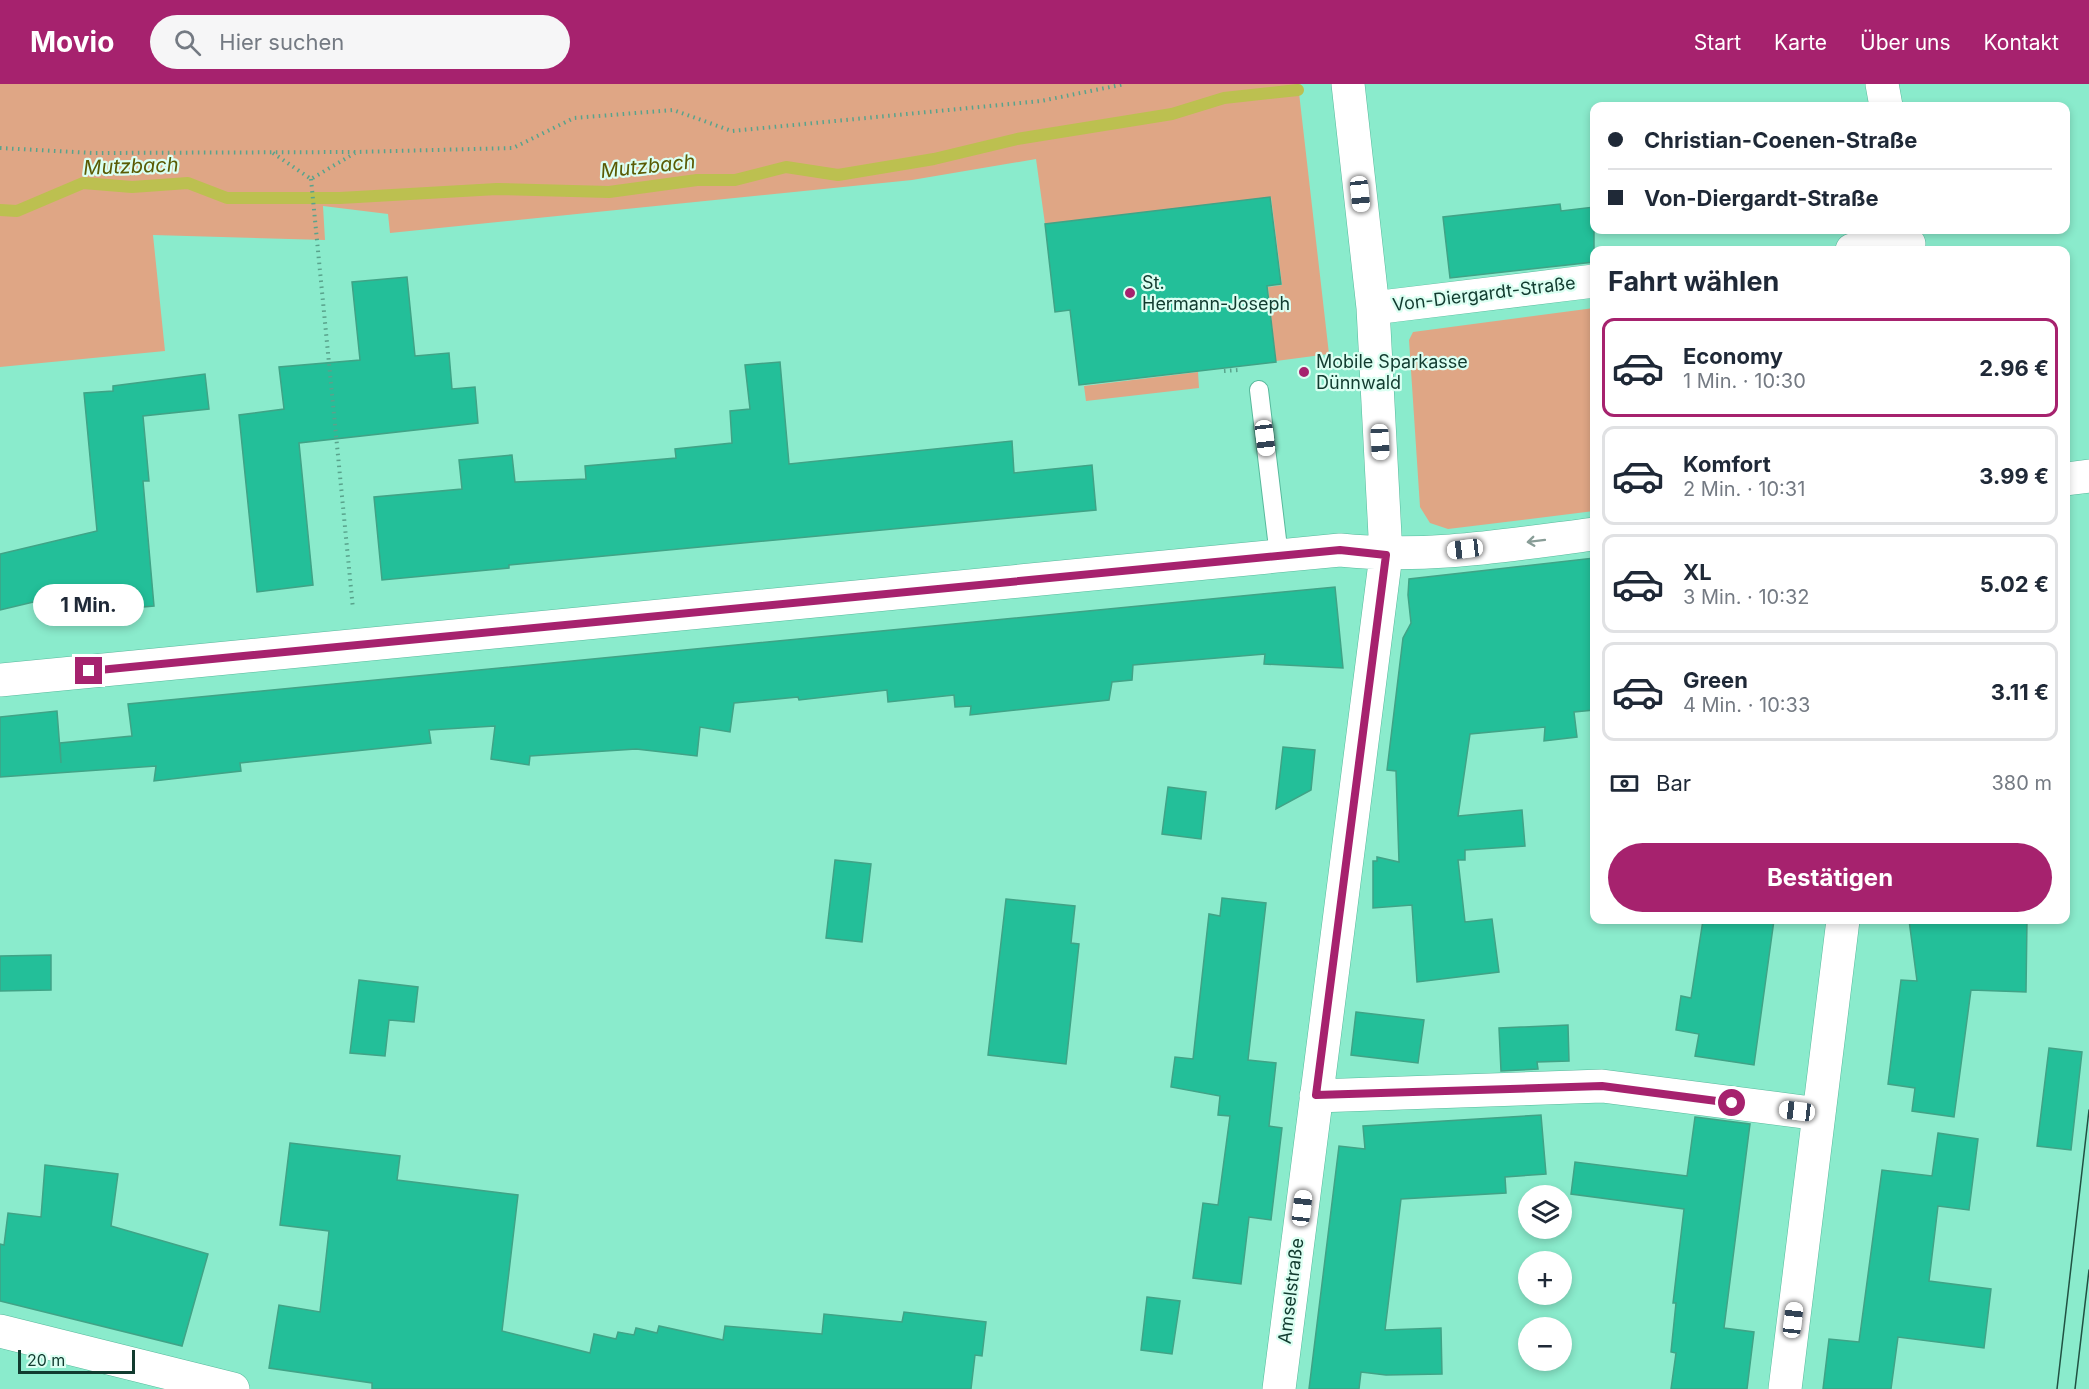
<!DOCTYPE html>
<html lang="de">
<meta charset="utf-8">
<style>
:root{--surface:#fff;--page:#f6f6f7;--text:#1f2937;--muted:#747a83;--line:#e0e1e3;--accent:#a6226e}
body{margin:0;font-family:Inter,sans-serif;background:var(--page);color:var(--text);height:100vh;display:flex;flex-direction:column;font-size:22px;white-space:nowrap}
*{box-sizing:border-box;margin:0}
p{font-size:20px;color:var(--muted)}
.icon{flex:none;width:33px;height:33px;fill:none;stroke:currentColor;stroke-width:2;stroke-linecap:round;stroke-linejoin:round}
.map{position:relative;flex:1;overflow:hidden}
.sheet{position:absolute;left:1590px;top:162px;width:480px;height:678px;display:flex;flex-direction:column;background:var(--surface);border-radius:12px;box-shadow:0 3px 9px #0003}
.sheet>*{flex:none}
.hud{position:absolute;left:1590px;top:18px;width:480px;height:132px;border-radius:12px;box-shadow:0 3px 9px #0003;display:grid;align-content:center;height:132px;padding:0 18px;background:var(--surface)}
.buttons{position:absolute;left:1518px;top:1101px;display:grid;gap:12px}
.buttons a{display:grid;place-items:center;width:54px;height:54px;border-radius:50%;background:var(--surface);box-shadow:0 3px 9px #0003;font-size:30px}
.scale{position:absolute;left:18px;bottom:15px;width:117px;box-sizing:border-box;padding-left:6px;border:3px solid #113b2f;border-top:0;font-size:16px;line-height:21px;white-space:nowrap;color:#113b2f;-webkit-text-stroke:4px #dbfff2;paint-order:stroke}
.end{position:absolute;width:27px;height:27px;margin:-14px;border:8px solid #a6226e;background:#fff;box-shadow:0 0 0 3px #fff}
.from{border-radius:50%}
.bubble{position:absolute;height:42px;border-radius:21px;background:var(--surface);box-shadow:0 3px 9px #0003;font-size:20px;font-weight:700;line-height:42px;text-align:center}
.car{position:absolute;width:18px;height:36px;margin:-18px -9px;border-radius:8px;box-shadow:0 0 4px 2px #0007;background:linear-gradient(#fff 24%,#345 0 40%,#fff 0 76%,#345 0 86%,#fff 0)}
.hud b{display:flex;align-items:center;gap:21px;height:57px;font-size:22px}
.hud b+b{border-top:2px solid var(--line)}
.hud i{width:15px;height:15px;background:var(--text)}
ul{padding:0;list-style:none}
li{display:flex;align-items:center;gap:18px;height:99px;margin:0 12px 9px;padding:0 6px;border:3px solid var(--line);border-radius:12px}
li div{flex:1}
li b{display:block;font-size:22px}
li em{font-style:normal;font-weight:700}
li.selected{border-color:var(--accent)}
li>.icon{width:54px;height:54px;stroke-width:1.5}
h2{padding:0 18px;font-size:27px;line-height:72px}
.pay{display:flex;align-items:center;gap:15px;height:66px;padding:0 18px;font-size:22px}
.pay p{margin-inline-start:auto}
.action{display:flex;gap:12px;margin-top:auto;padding:12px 18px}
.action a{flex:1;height:69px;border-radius:36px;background:var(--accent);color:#fff;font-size:24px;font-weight:700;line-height:69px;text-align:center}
header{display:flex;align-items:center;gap:36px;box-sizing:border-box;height:84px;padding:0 30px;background:var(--accent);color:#fff}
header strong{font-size:28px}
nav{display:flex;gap:33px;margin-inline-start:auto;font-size:21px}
.search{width:420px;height:54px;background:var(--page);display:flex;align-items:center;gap:15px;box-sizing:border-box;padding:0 21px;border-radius:33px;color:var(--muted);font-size:22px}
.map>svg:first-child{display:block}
.green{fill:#dfa685}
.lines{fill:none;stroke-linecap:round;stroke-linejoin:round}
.stream{stroke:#bcc050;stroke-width:12}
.building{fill:#23bf99;stroke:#40a386;stroke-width:1.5}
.service-casing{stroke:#58b99c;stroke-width:20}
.minor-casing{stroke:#58b99c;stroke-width:34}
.path{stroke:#59a38c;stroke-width:4;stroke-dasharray:1.5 4.5;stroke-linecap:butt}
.service{stroke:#fff;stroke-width:18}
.minor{stroke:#fff;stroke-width:33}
.tram{stroke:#205142;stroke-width:1.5}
.oneway{stroke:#889d97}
.route{stroke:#a6226e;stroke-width:8}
.poi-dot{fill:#a6226e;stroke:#dbfff2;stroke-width:2}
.labels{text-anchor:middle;stroke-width:4.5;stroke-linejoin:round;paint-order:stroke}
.poi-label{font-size:18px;fill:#113b2f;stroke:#dbfff2;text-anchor:start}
.street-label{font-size:18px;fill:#113b2f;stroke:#dbfff2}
.water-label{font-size:20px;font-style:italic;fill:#5a5b04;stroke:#dbfff2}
</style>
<header>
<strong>Movio</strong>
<div class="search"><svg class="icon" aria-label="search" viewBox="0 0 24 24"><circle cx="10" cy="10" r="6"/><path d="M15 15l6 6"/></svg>Hier suchen</div>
<nav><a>Start</a><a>Karte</a><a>Über uns</a><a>Kontakt</a></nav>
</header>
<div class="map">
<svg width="2089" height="1305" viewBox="0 0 2089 1305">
<rect width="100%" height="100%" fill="#8aebcc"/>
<path class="green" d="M 0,0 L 1298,0 L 1329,270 L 1276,277 L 1268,203 L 1282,201 L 1271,113 L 1045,140 L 1036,75 L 912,96 L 390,149 L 388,130 L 323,122 L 325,156 L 153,151 L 165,267 L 0,283 Z
M 1594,224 L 1594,427 L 1448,445 L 1430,439 L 1420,423 L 1409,256 L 1413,248 Z
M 1198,288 L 1199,304 L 1086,317 L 1084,302 Z"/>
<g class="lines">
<path class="stream" d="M 0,126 L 17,127 L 83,99 L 132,103 L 188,99 L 227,114 L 340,114 L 497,105 L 609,108 L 697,96 L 735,96 L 786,83 L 838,91 L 934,75 L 1017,55 L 1172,30 L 1224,14 L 1298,6"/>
</g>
<path class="building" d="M 1270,113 L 1281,200 L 1267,202 L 1276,278 L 1079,301 L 1070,226 L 1055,228 L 1045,140 Z
M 1560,120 L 1561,127 L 1594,123 L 1594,178 L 1450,194 L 1443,133 Z
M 407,193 L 415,272 L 449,269 L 452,305 L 475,303 L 478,339 L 299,359 L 313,501 L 257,508 L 239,331 L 284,325 L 279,283 L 360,276 L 352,198 Z
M 780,278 L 789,380 L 1012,357 L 1014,389 L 1092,381 L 1096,426 L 509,481 L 509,484 L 382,496 L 374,413 L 462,405 L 459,376 L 512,371 L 515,398 L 586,395 L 585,382 L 676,374 L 675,365 L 732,359 L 730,327 L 750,325 L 745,281 Z
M 205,290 L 209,325 L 143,332 L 149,397 L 143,397 L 154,522 L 108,526 L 106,505 L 71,509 L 0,526 L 0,470 L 97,447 L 84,309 L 113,307 L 113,302 Z
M 1594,474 L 1594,626 L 1574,628 L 1577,653 L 1544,657 L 1545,643 L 1470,650 L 1458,732 L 1522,726 L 1525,762 L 1465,766 L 1465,776 L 1458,776 L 1465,838 L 1492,835 L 1499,888 L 1417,898 L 1412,821 L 1373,824 L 1373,777 L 1377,777 L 1377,773 L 1399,778 L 1396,687 L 1387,686 L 1403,554 L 1411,539 L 1408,511 L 1409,495 Z
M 1335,503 L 1343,584 L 1264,580 L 1265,570 L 1133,581 L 1132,596 L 1112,598 L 1109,616 L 970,631 L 971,622 L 955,623 L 954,611 L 888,618 L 887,606 L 799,616 L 798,613 L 734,619 L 730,648 L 700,643 L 697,672 L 636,665 L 530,672 L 529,681 L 491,675 L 495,642 L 429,646 L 431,659 L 240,679 L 241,687 L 154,697 L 156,682 L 0,693 L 0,633 L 57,627 L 61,679 L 60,659 L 132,652 L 128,620 Z
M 1283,663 L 1315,666 L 1311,706 L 1276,725 Z
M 1168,703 L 1206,708 L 1201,755 L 1162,750 Z
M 835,776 L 871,780 L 862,858 L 826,854 Z
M 1222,814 L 1266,819 L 1248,976 L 1276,979 L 1269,1042 L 1282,1044 L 1271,1136 L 1249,1133 L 1241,1200 L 1193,1194 L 1203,1119 L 1218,1121 L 1230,1032 L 1218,1031 L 1220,1012 L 1171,1003 L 1175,973 L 1193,975 L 1209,830 L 1220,832 Z
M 1006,815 L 1075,822 L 1071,859 L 1079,860 L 1066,980 L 988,971 Z
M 1703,836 L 1774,836 L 1754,981 L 1695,972 L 1699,950 L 1676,946 L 1681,912 L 1691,914 Z
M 1909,836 L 2027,836 L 2026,908 L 1971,906 L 1954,1033 L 1912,1027 L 1915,1004 L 1888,1000 L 1901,896 L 1917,897 Z
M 51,871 L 51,906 L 0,907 L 0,872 Z
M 359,896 L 418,903 L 414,938 L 389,936 L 385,972 L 350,969 Z
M 1356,928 L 1424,936 L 1418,979 L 1351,971 Z
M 1568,941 L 1569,977 L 1537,978 L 1538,985 L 1501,987 L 1499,944 Z
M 2049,964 L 2082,968 L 2071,1066 L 2037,1062 Z
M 1541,1031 L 1546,1090 L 1505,1093 L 1506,1109 L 1401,1115 L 1385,1246 L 1441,1244 L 1442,1290 L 1386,1291 L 1361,1288 L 1359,1305 L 1309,1305 L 1339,1062 L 1365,1065 L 1363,1042 Z
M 1695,1033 L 1750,1040 L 1724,1244 L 1754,1248 L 1747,1305 L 1671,1305 L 1676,1269 L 1671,1268 L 1676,1219 L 1673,1219 L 1684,1125 L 1571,1110 L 1575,1078 L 1687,1092 Z
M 1938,1049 L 1978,1055 L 1969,1126 L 1938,1122 L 1929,1197 L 1991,1205 L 1984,1264 L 1898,1253 L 1891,1305 L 1823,1305 L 1829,1255 L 1859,1258 L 1882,1086 L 1932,1092 Z
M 290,1059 L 400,1072 L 397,1096 L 518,1111 L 502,1247 L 590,1269 L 594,1250 L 616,1255 L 618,1248 L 634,1251 L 636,1244 L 657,1249 L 659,1242 L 723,1256 L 725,1242 L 822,1250 L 824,1230 L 902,1238 L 904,1228 L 986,1238 L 982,1272 L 975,1271 L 971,1305 L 372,1305 L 372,1299 L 269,1284 L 279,1221 L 320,1228 L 329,1147 L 280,1141 Z
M 45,1081 L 118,1090 L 111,1142 L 208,1170 L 182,1262 L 0,1217 L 0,1160 L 4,1161 L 8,1129 L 41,1133 Z
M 1147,1213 L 1180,1217 L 1172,1270 L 1141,1266 Z"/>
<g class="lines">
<defs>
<path id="service" d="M 1259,306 L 1279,472"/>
<path id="minor" d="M 1882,0 L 1886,22
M 1852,166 L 1909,160
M 1373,224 L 1594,197
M 2066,395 L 2089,392
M 0,596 L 1340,466 C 1428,475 1508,461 1594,450
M 1316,1012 L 1602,1002 L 1819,1030
M 0,1247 L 233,1305
M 1279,1305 L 1386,471 L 1373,224 L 1348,0
M 1785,1305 L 1843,836"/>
</defs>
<use href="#service" class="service-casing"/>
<use href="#minor" class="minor-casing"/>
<path class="path" d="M 0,64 L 93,69 L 356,68 L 513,64 L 574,34 L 673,26 L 732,47 L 1041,17 L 1125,0
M 273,69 L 311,95 L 355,69
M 311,95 L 353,525
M 1224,287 L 1238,286"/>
<use href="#service" class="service"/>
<use href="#minor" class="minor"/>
<path class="tram" d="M 2057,1305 L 2089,1026
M 2075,1305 L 2089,1186"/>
</g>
<defs><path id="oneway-shaft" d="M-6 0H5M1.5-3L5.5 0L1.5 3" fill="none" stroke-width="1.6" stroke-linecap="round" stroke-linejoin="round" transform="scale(1.5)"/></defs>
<use class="oneway" href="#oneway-shaft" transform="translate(1536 457) rotate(173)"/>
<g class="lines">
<path class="route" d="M 89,587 L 1340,466 L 1386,471 L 1316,1011 L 1602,1002 L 1732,1019"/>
</g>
<g class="poi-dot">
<circle cx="1130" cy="209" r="6"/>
<circle cx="1304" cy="288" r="6"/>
</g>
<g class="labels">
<g class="poi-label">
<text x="1142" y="205">St.<tspan x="1142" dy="21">Hermann-Joseph</tspan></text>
<text x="1316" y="284">Mobile Sparkasse<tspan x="1316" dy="21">Dünnwald</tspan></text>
</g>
<g class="street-label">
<text transform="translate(1484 210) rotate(-7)" y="6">Von-Diergardt-Straße</text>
<text transform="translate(1291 1207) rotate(-83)" y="6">Amselstraße</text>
</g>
<g class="water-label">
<text transform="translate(131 82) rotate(-2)" y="7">Mutzbach</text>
<text transform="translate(648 82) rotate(-6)" y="7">Mutzbach</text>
</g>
</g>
</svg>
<div class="buttons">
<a><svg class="icon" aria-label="layers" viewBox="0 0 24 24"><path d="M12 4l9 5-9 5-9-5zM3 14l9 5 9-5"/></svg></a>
<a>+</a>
<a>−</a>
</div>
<div class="scale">20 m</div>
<i class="end from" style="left:1732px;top:1019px"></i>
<i class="end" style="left:89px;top:587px"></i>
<div class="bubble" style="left:33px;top:500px;width:111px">1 Min.</div>
<i class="car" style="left:1360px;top:110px;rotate:174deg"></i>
<i class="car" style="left:1265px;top:354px;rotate:173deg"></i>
<i class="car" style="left:1380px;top:358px;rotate:177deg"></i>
<i class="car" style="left:1465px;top:465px;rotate:263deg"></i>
<i class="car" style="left:1797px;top:1027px;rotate:277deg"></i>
<i class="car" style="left:1302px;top:1124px;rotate:7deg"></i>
<i class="car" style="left:1793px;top:1236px;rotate:7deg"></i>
<div class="hud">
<b><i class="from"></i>Christian-Coenen-Straße</b>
<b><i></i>Von-Diergardt-Straße</b>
</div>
<section class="sheet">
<h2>Fahrt wählen</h2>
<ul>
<li class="selected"><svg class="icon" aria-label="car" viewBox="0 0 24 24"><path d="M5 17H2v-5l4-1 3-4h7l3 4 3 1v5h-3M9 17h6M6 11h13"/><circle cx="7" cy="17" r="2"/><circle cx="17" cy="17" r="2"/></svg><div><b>Economy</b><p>1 Min. · 10:30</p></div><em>2.96 €</em></li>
<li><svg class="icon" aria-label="car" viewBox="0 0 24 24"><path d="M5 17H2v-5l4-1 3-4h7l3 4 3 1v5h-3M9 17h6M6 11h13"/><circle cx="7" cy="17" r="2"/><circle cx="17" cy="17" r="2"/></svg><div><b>Komfort</b><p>2 Min. · 10:31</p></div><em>3.99 €</em></li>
<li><svg class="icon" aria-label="car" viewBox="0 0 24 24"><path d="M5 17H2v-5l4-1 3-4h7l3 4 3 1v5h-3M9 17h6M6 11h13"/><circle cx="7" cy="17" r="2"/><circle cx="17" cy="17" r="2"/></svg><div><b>XL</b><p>3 Min. · 10:32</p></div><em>5.02 €</em></li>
<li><svg class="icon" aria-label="car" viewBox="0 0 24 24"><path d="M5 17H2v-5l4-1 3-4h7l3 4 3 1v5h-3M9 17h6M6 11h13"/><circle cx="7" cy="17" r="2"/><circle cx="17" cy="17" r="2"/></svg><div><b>Green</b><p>4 Min. · 10:33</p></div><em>3.11 €</em></li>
</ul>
<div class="pay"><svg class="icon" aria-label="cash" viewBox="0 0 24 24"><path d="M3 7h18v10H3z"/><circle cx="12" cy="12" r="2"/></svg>Bar<p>380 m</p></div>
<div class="action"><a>Bestätigen</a></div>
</section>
</div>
